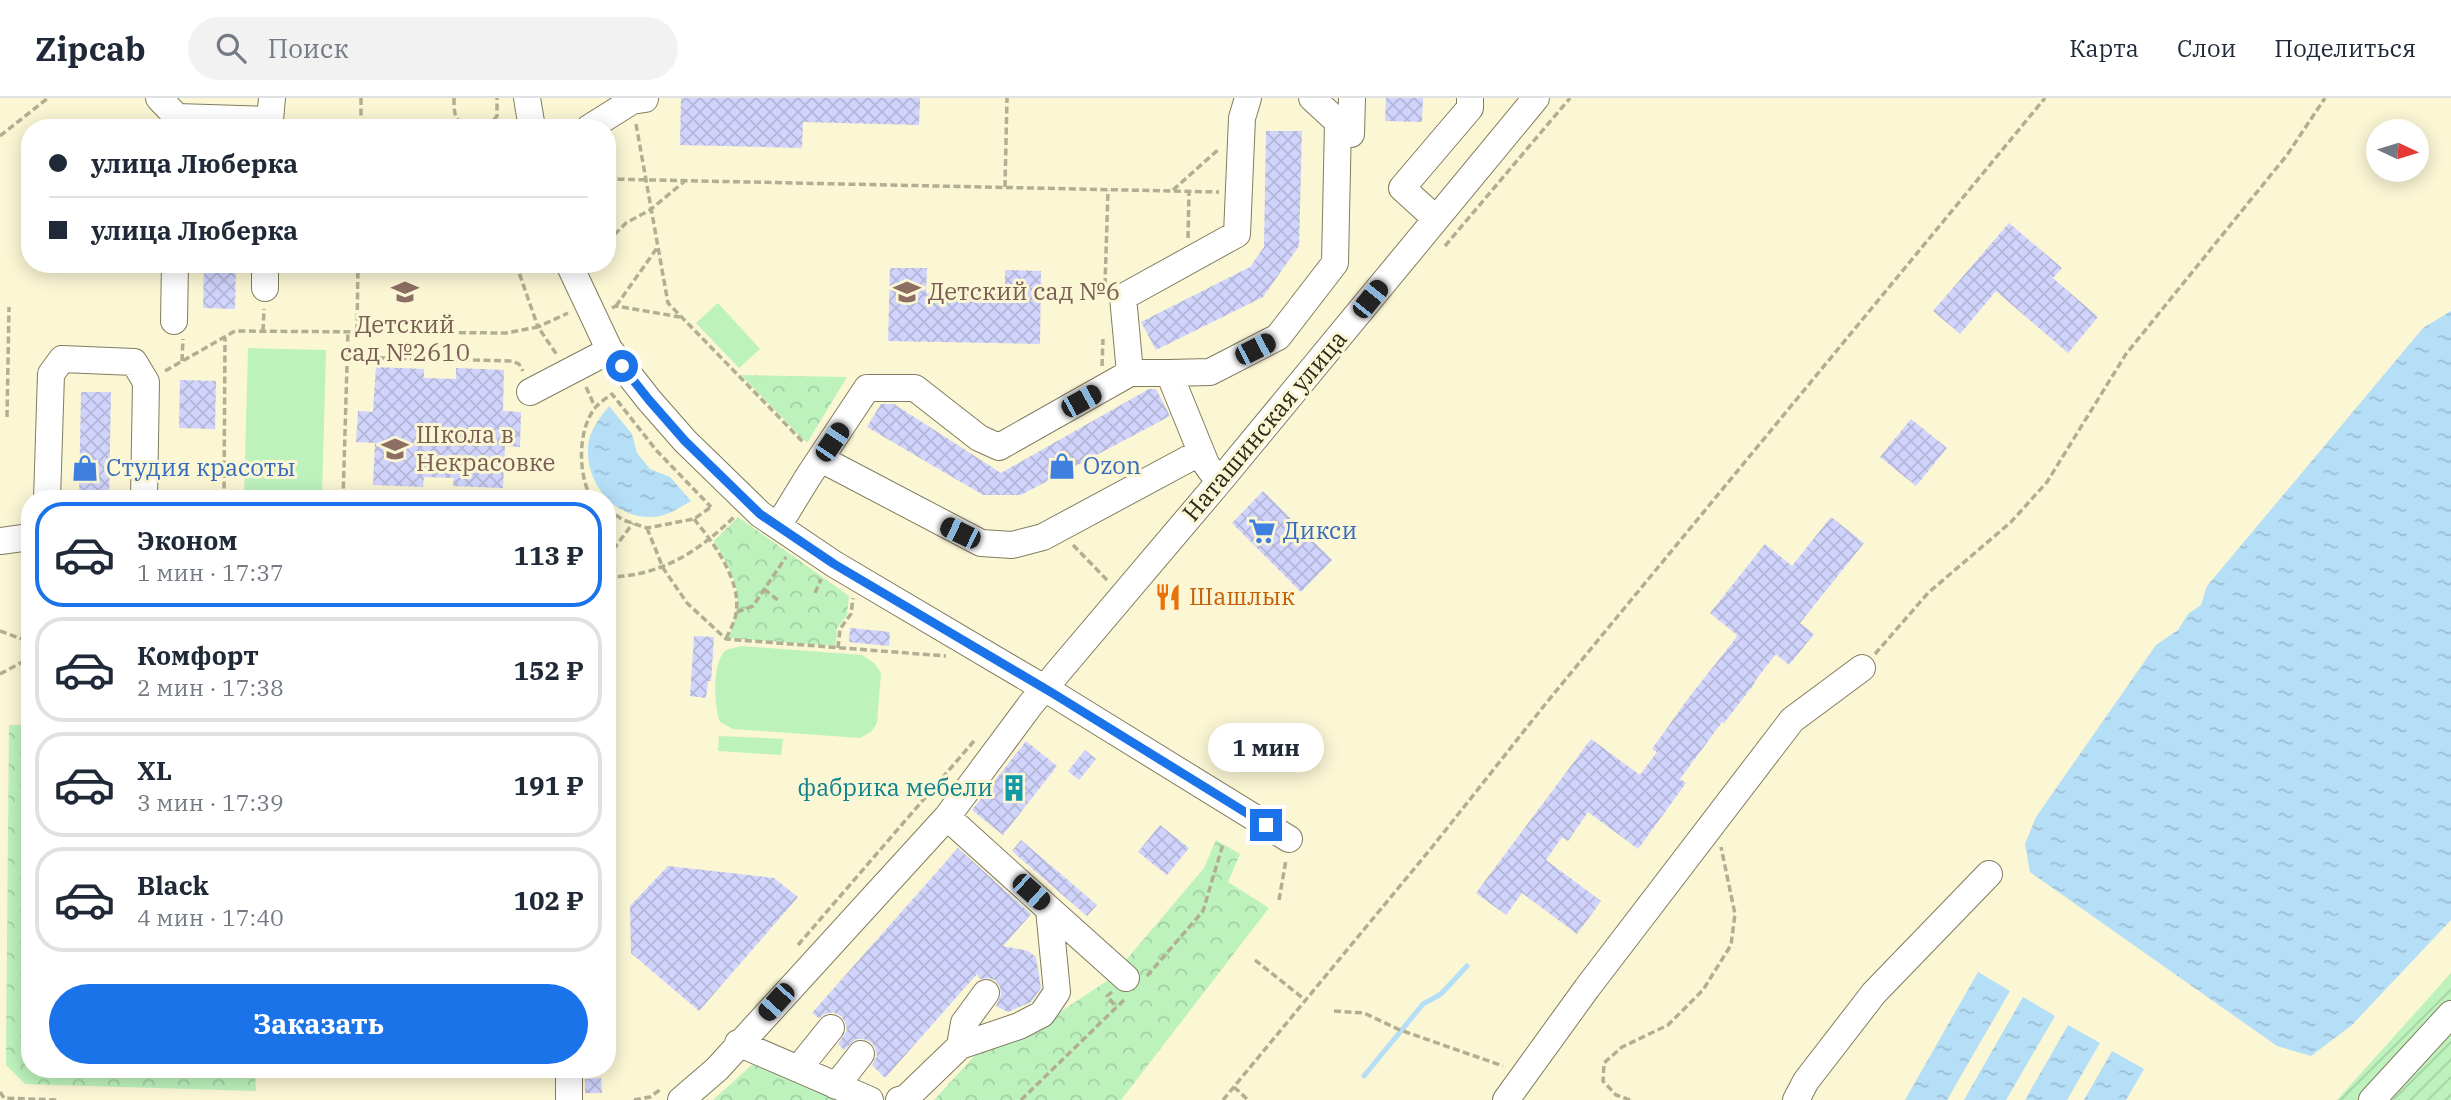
<!DOCTYPE html>
<html lang="ru">
<meta charset="utf-8">
<style>
:root{--surface:#fff;--page:#f2f2f3;--text:#1f2937;--muted:#747a83;--line:#e0e1e3;--accent:#1a73e8}
body{margin:0;font-family:"IBM Plex Serif",serif;background:var(--page);color:var(--text);height:100vh;display:flex;flex-direction:column;font-size:26px;white-space:nowrap}
*{box-sizing:border-box;margin:0}
p{font-size:23px;color:var(--muted)}
.icon{flex:none;width:38px;height:38px;fill:none;stroke:currentColor;stroke-width:2;stroke-linecap:round;stroke-linejoin:round}
.map{position:relative;flex:1;overflow:hidden}
.details{position:absolute;left:21px;top:392px;width:595px;height:588px;display:flex;flex-direction:column;background:var(--surface);border-radius:28px;box-shadow:0 4px 18px #0003}
.details>*{flex:none}
.top-card{position:absolute;left:21px;top:21px;width:595px;height:154px;border-radius:28px;box-shadow:0 4px 18px #0003;display:grid;align-content:center;height:154px;padding:0 28px;background:var(--surface)}
.needle{width:46px;rotate:94deg}
.buttons{position:absolute;left:2366px;top:21px;display:grid;gap:14px}
.buttons a{display:grid;place-items:center;width:63px;height:63px;border-radius:50%;background:var(--surface);box-shadow:0 4px 18px #0003;font-size:35px}
.end{position:absolute;width:32px;height:32px;margin:-16px;border:9px solid #1a73e8;background:#fff;box-shadow:0 0 0 4px #fff}
.from{border-radius:50%}
.bubble{position:absolute;height:49px;border-radius:24px;background:var(--surface);box-shadow:0 4px 18px #0003;font-size:23px;font-weight:800;line-height:49px;text-align:center}
.car{position:absolute;width:21px;height:42px;margin:-21px -10px;border-radius:9px;box-shadow:0 0 5px 2px #0007;background:linear-gradient(#222 24%,#8ab4d8 0 40%,#222 0 76%,#8ab4d8 0 86%,#222 0)}
.top-card b{display:flex;align-items:center;gap:24px;height:66px;font-size:26px}
.top-card b+b{border-top:2px solid var(--line)}
.top-card i{width:18px;height:18px;background:var(--text)}
ul{padding:12px 0 0;list-style:none}
li{display:flex;align-items:center;gap:21px;height:105px;margin:0 14px 10px;padding:0 14px;border:4px solid var(--line);border-radius:28px}
li div{flex:1}
li b{display:block;font-size:26px}
li em{font-style:normal;font-weight:800}
li.active{border-color:var(--accent)}
li>.icon{width:63px;height:63px;stroke-width:1.5}
.cta{display:flex;gap:14px;margin-top:auto;padding:14px 28px}
.cta a{flex:1;height:80px;border-radius:42px;background:var(--accent);color:#fff;font-size:28px;font-weight:800;line-height:80px;text-align:center}
header{display:flex;align-items:center;gap:42px;box-sizing:border-box;height:98px;padding:0 35px;background:var(--surface);border-bottom:2px solid var(--line)}
header strong{font-size:33px}
nav{display:flex;gap:38px;margin-inline-start:auto;font-size:24px}
.search{width:490px;height:63px;background:var(--page);display:flex;align-items:center;gap:18px;box-sizing:border-box;padding:0 24px;border-radius:38px;color:var(--muted);font-size:26px}
.map>svg:first-child{display:block}
.grass{fill:#bdf2bd}
.forest{fill:url(#forest-crowns)}
.garden{fill:url(#garden-furrows)}
.water{fill:url(#water-ripples)}
.lines{fill:none;stroke-linecap:round;stroke-linejoin:round}
.stream{stroke:#b5def7;stroke-width:5}
.building{fill:url(#building-cross-hatch)}
.minor-casing{stroke:#827c5e;stroke-width:28}
.path{stroke:#b2ae93;stroke-width:3.5;stroke-dasharray:7 3.5;stroke-linecap:butt}
.minor{stroke:#fff;stroke-width:26}
.route{stroke:#1a73e8;stroke-width:9}
.labels{text-anchor:middle;stroke-width:6;stroke-linejoin:round;paint-order:stroke}
.education-label{font-size:24px;fill:#785e54;stroke:#fbf6d4;text-anchor:start}
.street-label{font-size:24px;fill:#2b291c;stroke:#fbf6d4}
.shop-label{font-size:24px;fill:#366cbe;stroke:#fbf6d4;text-anchor:start}
.food-label{font-size:24px;fill:#c56008;stroke:#fbf6d4;text-anchor:start}
.culture-label{font-size:24px;fill:#0d838f;stroke:#fbf6d4;text-anchor:end}
</style>
<header>
<strong>Zipcab</strong>
<div class="search"><svg class="icon" aria-label="search" viewBox="0 0 24 24"><circle cx="10" cy="10" r="6"/><path d="M15 15l6 6"/></svg>Поиск</div>
<nav><a>Карта</a><a>Слои</a><a>Поделиться</a></nav>
</header>
<div class="map">
<svg width="2451" height="1002" viewBox="0 0 2451 1002">
<defs>
<pattern id="forest-crowns" width="20" height="18" patternUnits="userSpaceOnUse" patternTransform="scale(1.75)"><rect width="20" height="18" fill="#bdf2bd"/><path d="M2 6a3 3 0 1 1 6 0M12 15a3 3 0 1 1 6 0" fill="none" stroke="#a3d0a2"/></pattern>
<pattern id="garden-furrows" width="10" height="10" patternUnits="userSpaceOnUse" patternTransform="scale(1.75)"><rect width="10" height="10" fill="#bdf2bd"/><path d="M-1 1l2-2M0 10L10 0M9 11l2-2" fill="none" stroke="#a3d0a2"/></pattern>
<pattern id="water-ripples" width="26" height="14" patternUnits="userSpaceOnUse" patternTransform="scale(1.75)"><rect width="26" height="14" fill="#b5def7"/><path d="M2 4q2-2 4 0t4 0M15 11q2-2 4 0t4 0" fill="none" stroke="#9cbed3"/></pattern>
<pattern id="building-cross-hatch" width="8" height="8" patternUnits="userSpaceOnUse" patternTransform="scale(1.75)"><rect width="8" height="8" fill="#d0d4fc"/><path d="M0 0l8 8M0 8l8-8" fill="none" stroke="#b3b6d7"/></pattern>
</defs>
<rect width="100%" height="100%" fill="#fbf6d4"/>
<path class="grass" d="M 718,205 L 760,251 L 739,270 L 696,225 Z
M 248,250 L 326,252 L 322,401 L 244,401 Z
M 741,548 L 862,557 L 874,565 L 881,575 L 877,625 L 871,634 L 860,640 L 733,631 L 720,624 C 714,609 712,564 725,553 C 729,550 736,550 741,548 Z
M 719,638 L 783,641 L 781,657 L 718,653 Z"/>
<path class="forest" d="M 741,277 L 847,279 L 807,345 Z
M 738,419 L 849,498 L 847,517 L 837,530 L 836,548 L 728,540 C 746,497 736,481 714,443 Z
M 9,627 L 30,627 L 30,971 L 255,971 L 256,993 L 25,986 L 6,967 Z
M 1216,742 L 1240,756 L 1228,784 L 1269,810 L 1121,1002 L 934,1002 L 979,953 L 1022,939 L 1110,881 L 1204,770 Z
M 754,965 L 850,1002 L 713,1002 Z"/>
<path class="garden" d="M 2451,875 L 2451,1002 L 2337,1002 Z"/>
<path class="water" d="M 2451,213 L 2451,822 L 2352,927 L 2311,958 L 2277,948 L 2030,774 L 2025,746 L 2036,719 L 2156,547 L 2178,532 L 2188,516 L 2201,507 L 2207,488 L 2423,230 Z
M 609,308 L 632,336 L 637,355 L 650,371 L 670,379 L 691,403 C 679,410 666,419 651,419 C 615,420 587,387 588,352 C 588,334 599,321 609,308 Z
M 1978,874 L 2010,893 L 1947,1002 L 1905,1002 Z
M 2023,899 L 2055,918 L 2006,1002 L 1964,1002 Z
M 2068,927 L 2100,945 L 2067,1002 L 2025,1002 Z
M 2112,953 L 2144,971 L 2126,1002 L 2084,1002 Z"/>
<g class="lines">
<path class="stream" d="M 1364,978 L 1423,906 L 1441,896 L 1467,868"/>
</g>
<path class="building" d="M 681,0 L 920,0 L 919,27 L 803,24 L 802,50 L 680,47 Z
M 1386,0 L 1423,0 L 1422,24 L 1385,23 Z
M 1266,33 L 1302,33 L 1299,148 L 1263,199 L 1156,252 L 1141,224 L 1250,169 L 1264,149 Z
M 2009,125 L 2062,170 L 2053,180 L 2098,219 L 2068,255 L 1996,193 L 1960,236 L 1933,213 Z
M 204,166 L 236,166 L 235,211 L 203,210 Z
M 890,170 L 927,170 L 926,195 L 1005,196 L 1005,172 L 1041,173 L 1040,246 L 888,243 Z
M 376,269 L 424,271 L 424,280 L 456,281 L 456,270 L 504,272 L 503,313 L 521,314 L 520,349 L 505,348 L 503,390 L 453,388 L 454,380 L 424,379 L 423,389 L 373,387 L 375,345 L 356,344 L 358,313 L 373,314 Z
M 180,282 L 216,283 L 215,331 L 179,330 Z
M 1149,291 L 1156,291 L 1170,318 L 1021,397 L 983,397 L 867,329 L 881,306 L 894,306 L 1001,375 Z
M 81,294 L 111,294 L 109,401 L 79,401 Z
M 1911,321 L 1947,350 L 1916,388 L 1880,359 Z
M 1263,393 L 1332,462 L 1301,494 L 1232,425 Z
M 1831,419 L 1864,445 L 1800,525 L 1814,536 L 1789,567 L 1776,556 L 1754,584 L 1755,585 L 1724,625 L 1722,624 L 1680,681 L 1686,685 L 1638,751 L 1588,714 L 1568,743 L 1562,739 L 1546,762 L 1601,803 L 1577,836 L 1522,795 L 1506,817 L 1476,795 L 1591,641 L 1640,677 L 1657,654 L 1652,651 L 1690,598 L 1736,540 L 1737,537 L 1710,515 L 1765,446 L 1792,468 Z
M 850,530 L 890,534 L 889,548 L 849,544 Z
M 694,538 L 714,539 L 711,583 L 708,583 L 706,600 L 690,598 Z
M 1026,643 L 1057,668 L 1003,737 L 972,712 Z
M 1085,652 L 1096,661 L 1079,682 L 1068,673 Z
M 1160,727 L 1189,750 L 1167,777 L 1138,754 Z
M 1021,742 L 1097,807 L 1087,818 L 1012,753 Z
M 958,750 L 1031,816 L 1003,848 L 1028,853 L 1036,859 L 1041,890 L 1031,904 L 1008,914 L 996,908 L 1001,897 L 1000,888 L 995,882 L 988,880 L 980,881 L 977,876 L 885,980 L 872,967 L 877,958 L 875,949 L 871,944 L 864,941 L 856,941 L 844,952 L 838,946 L 847,932 L 845,924 L 841,918 L 833,914 L 825,916 L 819,920 L 812,915 Z
M 668,768 L 774,780 L 798,799 L 699,913 L 631,855 L 630,808 Z
M 601,980 L 602,995 L 585,995 L 585,981 Z"/>
<g class="lines">
<defs>
<path id="minor" d="M 159,0 L 177,19 L 176,30
M 527,0 L 532,30
M 1312,0 L 1351,36 L 1352,0
M 177,19 L 270,22 L 272,0
M 589,30 L 632,3 L 645,1
M 1436,121 L 1402,90 L 1470,10 L 1470,0
M 569,166 L 609,251 L 649,302 L 685,343 L 760,416 L 834,466 L 1054,596 L 1289,741
M 265,190 L 265,166
M 174,223 L 175,166
M 1169,275 L 1210,274 L 1278,239 L 1335,165 L 1338,24
M 530,294 L 599,258 L 609,251
M 821,361 L 981,445 L 1012,447 L 1043,439 L 1201,354
M 1219,384 L 1206,366 L 1169,275 L 1130,275 L 1123,199 L 1237,136 L 1242,20 L 1248,0
M 47,401 L 51,276 L 62,261 L 134,264 L 146,284 L 144,401
M 778,428 L 808,379 L 867,290 L 915,290 L 979,340 L 999,349 L 1130,275
M 0,443 L 30,439
M 1049,811 L 1126,880
M 738,945 L 870,1002
M 960,948 L 964,925 L 986,895
M 569,971 L 569,1002
M 798,971 L 831,930
M 836,988 L 861,956
M 681,1002 L 717,971 L 947,719 L 1031,606 L 1219,384 L 1536,0
M 899,1002 L 906,1000 L 960,948 L 1019,928 L 1042,916 L 1057,894 L 1049,811 L 947,719
M 1506,1002 L 1587,890 L 1792,622 L 1862,570
M 1796,1002 L 1806,983 L 1874,895 L 1989,776
M 2372,1002 L 2451,916"/>
</defs>
<use href="#minor" class="minor-casing"/>
<path class="path" d="M 361,0 L 361,30
M 454,0 C 454,13 454,22 465,30
M 636,26 L 668,205 L 804,345
M 487,30 L 497,18 L 497,0
M 0,38 L 48,0
M 607,81 L 1219,94
M 1005,89 L 1007,0
M 1173,92 L 1219,51
M 1188,140 L 1189,93
M 607,144 L 626,125 L 650,112 L 685,83
M 1445,148 L 1570,0
M 516,166 L 538,229 L 568,215
M 1105,187 L 1108,92
M 616,208 L 657,150
M 612,210 L 616,208 L 680,219
M 263,233 L 264,211
M 357,233 L 358,166
M 347,259 L 512,263 L 519,266 L 523,273
M 182,263 L 183,241
M 1102,268 L 1103,241
M 165,273 L 235,233 L 506,235 L 538,229 L 557,257
M 586,289 L 595,309
M 7,319 L 9,209
M 224,401 L 225,239
M 343,401 L 348,234
M 592,401 C 578,378 577,333 595,310 C 599,305 606,300 612,296 L 656,352 L 711,409
M 607,411 L 623,422 L 647,430 L 694,421 L 711,409
M 694,421 C 713,444 742,483 736,515 C 735,524 729,533 726,541
M 647,430 L 663,470 L 687,505 L 726,541 L 946,558
M 1073,447 L 1107,482
M 607,460 L 633,425
M 607,479 C 659,479 698,454 734,419
M 764,491 L 779,503
M 815,495 L 821,481
M 737,514 L 753,508 L 786,459
M 0,533 L 30,544
M 838,550 L 840,531 L 851,516 L 853,500
M 1875,556 L 1928,495 L 2011,424 L 2047,384 L 2126,256 L 2287,57 L 2325,0
M 0,576 L 30,560
M 1279,802 L 1286,762
M 798,847 L 974,643
M 1255,862 L 1304,901
M 1147,878 L 1203,813 L 1223,746
M 1112,894 L 1107,898 L 1116,909
M 1334,913 L 1364,915 L 1400,932 L 1503,968
M 1234,989 L 1248,1002
M 0,994 L 4,1000 L 57,1002
M 634,1002 L 650,999 L 661,991
M 1021,1002 L 1125,901
M 1223,1002 L 1433,748 L 1547,604 L 2045,0
M 1630,1002 L 1616,997 L 1603,983 L 1604,965 L 1622,949 L 1668,927 L 1703,892 L 1731,847 L 1735,816 L 1721,749"/>
<use href="#minor" class="minor"/>
</g>
<g class="lines">
<path class="route" d="M 622,268 L 649,302 L 685,343 L 760,416 L 834,466 L 1054,596 L 1266,727"/>
</g>
<defs>
<symbol id="school-bare" viewBox="-9 -9 18 18"><path d="M0-5L7-2L0 1L-7-2ZM-4 1L0 2.5L4 1V4Q0 6-4 4Z" fill="#8d6e63" stroke="#fbf6d4" stroke-width="2.5" paint-order="stroke"/></symbol>
<symbol id="shop-bare" viewBox="-9 -9 18 18"><path d="M-5-2.5h2.3a2.7 3.5 0 0 1 5.4 0H5L5.5 6h-11ZM-1.5-2.5h3a1.5 2.3 0 0 0-3 0Z" fill="#3f7fe0" stroke="#fbf6d4" stroke-width="2.5" paint-order="stroke"/></symbol>
<symbol id="supermarket-bare" viewBox="-9 -9 18 18"><path d="M-6-5.5h2.5l.6 2H6L4.5 2H-2.5L-4.4-4H-6ZM-1.5 3.2a1.3 1.3 0 1 0 .1 0ZM3 3.2a1.3 1.3 0 1 0 .1 0Z" fill="#3f7fe0" stroke="#fbf6d4" stroke-width="2.5" paint-order="stroke"/></symbol>
<symbol id="restaurant-bare" viewBox="-9 -9 18 18"><path d="M-5-6h1v4h1v-4h1v4h1v-4h1v5L-1.5 .5V6h-2V.5L-5-1ZM5-6V6H3V1.5H1.5Q1.5-4 5-6Z" fill="#e8710a" stroke="#fbf6d4" stroke-width="2.5" paint-order="stroke"/></symbol>
<symbol id="building-bare" viewBox="-9 -9 18 18"><path d="M-4-6H4V6H1V3H-1V6H-4ZM-2.5-4.3h1.7v1.8h-1.7ZM.8-4.3h1.7v1.8H.8ZM-2.5-1h1.7V.8h-1.7ZM.8-1h1.7V.8H.8Z" fill="#0f9aa8" stroke="#fbf6d4" stroke-width="2.5" paint-order="stroke"/></symbol>
</defs>
<g fill-rule="evenodd">
<use href="#school-bare" x="386" y="175" width="38" height="38"/>
<use href="#school-bare" x="888" y="175" width="38" height="38"/>
<use href="#school-bare" x="376" y="332" width="38" height="38"/>
<use href="#shop-bare" x="1043" y="349" width="38" height="38"/>
<use href="#shop-bare" x="66" y="351" width="38" height="38"/>
<use href="#supermarket-bare" x="1243" y="414" width="38" height="38"/>
<use href="#restaurant-bare" x="1149" y="480" width="38" height="38"/>
<use href="#building-bare" x="995" y="671" width="38" height="38"/>
</g>
<g class="labels">
<g class="education-label">
<text x="928" y="202">Детский сад №6</text>
<text x="405" y="235" text-anchor="middle">Детский<tspan x="405" dy="28">сад №2610</tspan></text>
<text x="416" y="345">Школа в<tspan x="416" dy="28">Некрасовке</tspan></text>
</g>
<g class="street-label">
<text transform="translate(1265 328) rotate(-50)" y="8">Наташинская улица</text>
</g>
<g class="shop-label">
<text x="1083" y="376">Ozon</text>
<text x="106" y="378">Студия красоты</text>
<text x="1283" y="441">Дикси</text>
</g>
<g class="food-label">
<text x="1189" y="507">Шашлык</text>
</g>
<g class="culture-label">
<text x="993" y="698">фабрика мебели</text>
</g>
</g>
</svg>
<div class="buttons">
<a><svg class="needle" viewBox="-14 -14 28 28"><path d="M0-13l5 13h-10z" fill="#e53935"/><path d="M0 13l5-13h-10z" fill="#747a83"/></svg></a>
</div>
<i class="end from" style="left:622px;top:268px"></i>
<i class="end" style="left:1266px;top:727px"></i>
<div class="bubble" style="left:1208px;top:625px;width:116px">1 мин</div>
<i class="car" style="left:1370px;top:201px;rotate:39deg"></i>
<i class="car" style="left:1255px;top:251px;rotate:63deg"></i>
<i class="car" style="left:1081px;top:303px;rotate:61deg"></i>
<i class="car" style="left:832px;top:344px;rotate:34deg"></i>
<i class="car" style="left:960px;top:435px;rotate:296deg"></i>
<i class="car" style="left:1031px;top:794px;rotate:132deg"></i>
<i class="car" style="left:776px;top:904px;rotate:222deg"></i>
<div class="top-card">
<b><i class="from"></i>улица Люберка</b>
<b><i></i>улица Люберка</b>
</div>
<section class="details">
<ul>
<li class="active"><svg class="icon" aria-label="car" viewBox="0 0 24 24"><path d="M5 17H2v-5l4-1 3-4h7l3 4 3 1v5h-3M9 17h6M6 11h13"/><circle cx="7" cy="17" r="2"/><circle cx="17" cy="17" r="2"/></svg><div><b>Эконом</b><p>1 мин · 17:37</p></div><em>113 ₽</em></li>
<li><svg class="icon" aria-label="car" viewBox="0 0 24 24"><path d="M5 17H2v-5l4-1 3-4h7l3 4 3 1v5h-3M9 17h6M6 11h13"/><circle cx="7" cy="17" r="2"/><circle cx="17" cy="17" r="2"/></svg><div><b>Комфорт</b><p>2 мин · 17:38</p></div><em>152 ₽</em></li>
<li><svg class="icon" aria-label="car" viewBox="0 0 24 24"><path d="M5 17H2v-5l4-1 3-4h7l3 4 3 1v5h-3M9 17h6M6 11h13"/><circle cx="7" cy="17" r="2"/><circle cx="17" cy="17" r="2"/></svg><div><b>XL</b><p>3 мин · 17:39</p></div><em>191 ₽</em></li>
<li><svg class="icon" aria-label="car" viewBox="0 0 24 24"><path d="M5 17H2v-5l4-1 3-4h7l3 4 3 1v5h-3M9 17h6M6 11h13"/><circle cx="7" cy="17" r="2"/><circle cx="17" cy="17" r="2"/></svg><div><b>Black</b><p>4 мин · 17:40</p></div><em>102 ₽</em></li>
</ul>
<div class="cta"><a>Заказать</a></div>
</section>
</div>
